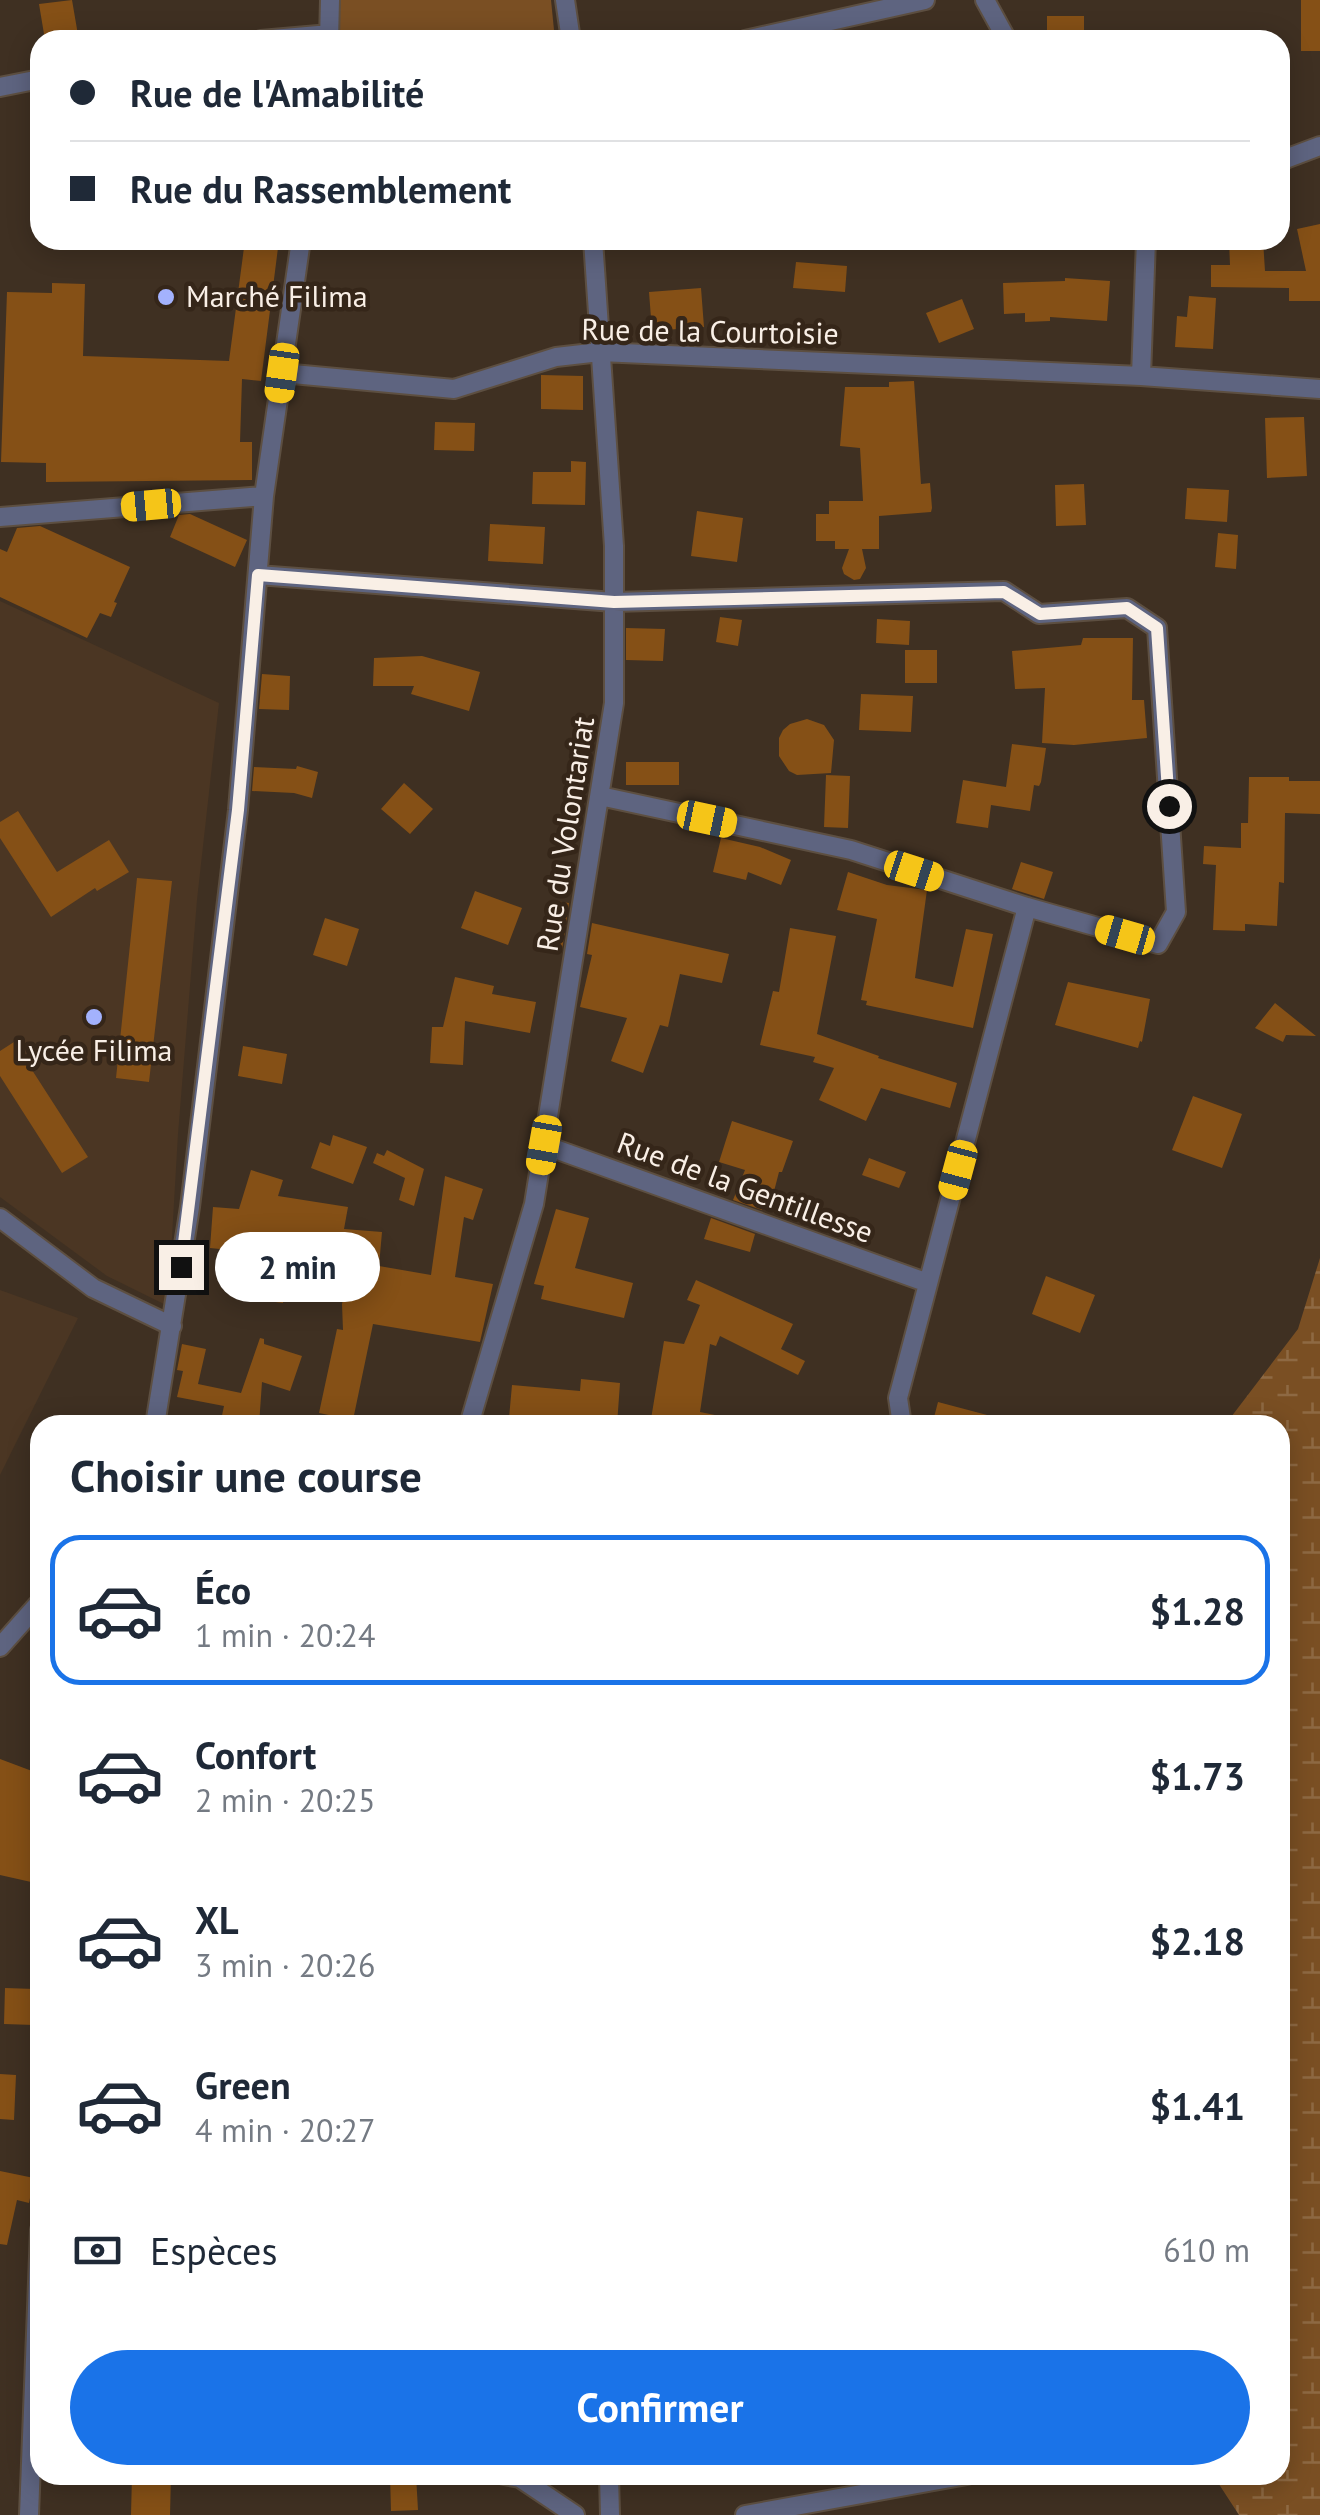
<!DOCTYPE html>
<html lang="fr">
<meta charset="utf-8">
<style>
:root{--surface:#fff;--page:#f2f2f3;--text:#1f2937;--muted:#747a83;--line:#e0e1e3;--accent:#1a73e8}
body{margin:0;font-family:"PT Sans",sans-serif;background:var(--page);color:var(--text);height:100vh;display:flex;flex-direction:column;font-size:38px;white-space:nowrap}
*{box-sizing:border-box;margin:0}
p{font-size:32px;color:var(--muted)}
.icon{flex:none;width:55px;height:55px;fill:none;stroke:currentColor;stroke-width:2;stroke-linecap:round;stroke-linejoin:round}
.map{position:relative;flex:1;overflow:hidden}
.drawer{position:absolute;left:30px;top:1415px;width:1260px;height:1070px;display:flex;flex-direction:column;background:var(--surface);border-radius:30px;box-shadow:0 5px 25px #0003}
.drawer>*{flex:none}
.hud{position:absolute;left:30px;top:30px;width:1260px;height:220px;border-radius:30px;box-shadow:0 5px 25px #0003;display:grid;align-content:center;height:220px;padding:0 40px;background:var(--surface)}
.end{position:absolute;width:45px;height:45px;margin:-22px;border:12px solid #f9efe6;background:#111;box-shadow:0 0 0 5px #111}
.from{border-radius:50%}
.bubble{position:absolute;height:70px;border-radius:35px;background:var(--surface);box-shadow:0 5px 25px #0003;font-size:32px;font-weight:700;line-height:70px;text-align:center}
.car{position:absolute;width:30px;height:60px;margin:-30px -15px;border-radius:12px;box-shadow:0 0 8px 2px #0007;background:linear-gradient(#f5c518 24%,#345 0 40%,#f5c518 0 76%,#345 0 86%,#f5c518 0)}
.hud b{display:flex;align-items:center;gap:35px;height:95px;font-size:38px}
.hud b+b{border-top:2px solid var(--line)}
.hud i{width:25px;height:25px;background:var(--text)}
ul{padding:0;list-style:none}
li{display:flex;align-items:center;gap:30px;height:150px;margin:0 20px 15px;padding:0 20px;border:5px solid transparent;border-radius:30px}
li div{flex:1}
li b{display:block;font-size:38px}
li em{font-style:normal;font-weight:700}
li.on{border-color:var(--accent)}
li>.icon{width:90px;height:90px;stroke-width:1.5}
h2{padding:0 40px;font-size:45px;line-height:120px}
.pay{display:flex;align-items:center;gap:25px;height:110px;padding:0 40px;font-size:38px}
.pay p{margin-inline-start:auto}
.cta{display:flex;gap:20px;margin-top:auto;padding:20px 40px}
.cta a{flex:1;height:115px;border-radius:60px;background:var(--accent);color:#fff;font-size:40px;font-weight:700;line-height:115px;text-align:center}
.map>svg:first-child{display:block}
.built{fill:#4b3623}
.grass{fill:#7a4f23}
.wetland{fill:url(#wetland-marsh)}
.building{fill:#855016}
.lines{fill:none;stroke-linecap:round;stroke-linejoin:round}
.street-casing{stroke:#5d4f41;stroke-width:22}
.street{stroke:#5e6480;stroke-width:18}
.route{stroke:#f9efe6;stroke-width:12}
.poi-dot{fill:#a3b2fd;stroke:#352619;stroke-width:4}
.labels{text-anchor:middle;stroke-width:9;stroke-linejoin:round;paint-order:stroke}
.poi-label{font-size:30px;fill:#f9efe6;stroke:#352619;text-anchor:start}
.street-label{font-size:30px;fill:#f9efe6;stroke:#352619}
</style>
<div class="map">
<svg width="1320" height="2515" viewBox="0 0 1320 2515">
<defs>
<pattern id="wetland-marsh" width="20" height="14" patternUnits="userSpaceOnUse" patternTransform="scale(2.5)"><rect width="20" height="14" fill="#7a4f23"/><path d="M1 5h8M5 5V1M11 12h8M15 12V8" fill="none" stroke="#8e6943"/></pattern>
</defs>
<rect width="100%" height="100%" fill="#3f3022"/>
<path class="built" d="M 0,601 L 219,703 L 197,900 L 178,1134 L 168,1306 L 107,1276 L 0,1197 Z
M 0,1290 L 78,1318 L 0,1475 Z"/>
<path class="grass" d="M 335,0 L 551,0 L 555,40 L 331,40 Z"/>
<path class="wetland" d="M 1320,1258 L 1320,2515 L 1239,2515 L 1213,2475 L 1280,2475 L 1280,1425 L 1225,1425 L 1298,1329 Z"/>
<path class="building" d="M 72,0 L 78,35 L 45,40 L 39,4 Z
M 1301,0 L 1320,0 L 1320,51 L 1301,51 Z
M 1047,16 L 1084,16 L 1084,40 L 1047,40 Z
M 1320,224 L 1320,301 L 1289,301 L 1289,288 L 1211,287 L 1211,265 L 1230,265 L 1229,240 L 1263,240 L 1265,271 L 1306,271 L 1297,229 Z
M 245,240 L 279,240 L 261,381 L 242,379 L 240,442 L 252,442 L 252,480 L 46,482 L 46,463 L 1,462 L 7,292 L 52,293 L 52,283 L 85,284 L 83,356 L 229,361 Z
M 796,262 L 847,266 L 845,292 L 793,288 Z
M 1065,278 L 1110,281 L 1107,321 L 1050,317 L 1050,321 L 1025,322 L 1025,313 L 1004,314 L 1003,283 L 1065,281 Z
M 701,288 L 704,327 L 652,331 L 649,292 Z
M 1189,296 L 1216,298 L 1213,349 L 1175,347 L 1177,316 L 1187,317 Z
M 962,299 L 974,329 L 939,343 L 926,313 Z
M 541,375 L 583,376 L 583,410 L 541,409 Z
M 914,381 L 921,484 L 930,483 L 932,508 L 931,512 L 879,516 L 879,549 L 862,549 L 866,568 L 860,579 L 854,580 L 844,574 L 842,568 L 849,549 L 835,549 L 835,541 L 816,541 L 816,514 L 829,514 L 829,501 L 863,501 L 860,448 L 840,446 L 845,387 L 889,387 L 889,382 Z
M 1304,417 L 1307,476 L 1267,478 L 1265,418 Z
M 435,422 L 475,423 L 474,451 L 434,450 Z
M 571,461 L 586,462 L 585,505 L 532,504 L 533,472 L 571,472 Z
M 1084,484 L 1086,525 L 1056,526 L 1055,485 Z
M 1187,488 L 1229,490 L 1227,522 L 1185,519 Z
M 697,511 L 743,518 L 737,562 L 691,556 Z
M 190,514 L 247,540 L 235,567 L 170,537 L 179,515 Z
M 490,524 L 545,527 L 543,564 L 488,561 Z
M 40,526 L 130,567 L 114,602 L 117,603 L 111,617 L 100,613 L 87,638 L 0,597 L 0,549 L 7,552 L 17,528 Z
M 1218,533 L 1238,535 L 1236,569 L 1215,567 Z
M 720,617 L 742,620 L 738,646 L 716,642 Z
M 877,619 L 910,621 L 909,645 L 876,643 Z
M 626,628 L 665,629 L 663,661 L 626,660 Z
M 1083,638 L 1133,638 L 1132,700 L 1144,700 L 1147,738 L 1074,745 L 1042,743 L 1045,688 L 1015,689 L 1012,651 L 1081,645 Z
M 905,650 L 937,650 L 937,683 L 905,683 Z
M 422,656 L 480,672 L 469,711 L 411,694 L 414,686 L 373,686 L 374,658 Z
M 262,674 L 290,676 L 289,710 L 259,709 Z
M 861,694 L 913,696 L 911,732 L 859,730 Z
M 807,719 L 824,725 L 834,740 L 831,773 L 797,775 L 789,771 L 779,756 L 779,738 L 783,730 L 790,724 Z
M 1012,744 L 1046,748 L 1041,782 L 1039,786 L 1034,785 L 1030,811 L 991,805 L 988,828 L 956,823 L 963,780 L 1006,787 Z
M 626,762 L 679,762 L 679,785 L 626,785 Z
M 297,766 L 318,772 L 312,798 L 294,793 L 252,791 L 254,767 L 296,769 Z
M 826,775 L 850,776 L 848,828 L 824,827 Z
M 1249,777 L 1289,777 L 1289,781 L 1320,781 L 1320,814 L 1285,813 L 1284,883 L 1279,882 L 1277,926 L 1245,924 L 1245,931 L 1213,930 L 1216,865 L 1203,864 L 1204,846 L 1241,848 L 1241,823 L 1248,823 Z
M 404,783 L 433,809 L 410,834 L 381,809 Z
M 18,811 L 57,872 L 109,840 L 129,872 L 97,891 L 95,888 L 51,917 L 0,838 L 0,822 Z
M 721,838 L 760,847 L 791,860 L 781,885 L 748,872 L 746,880 L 713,872 Z
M 1021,862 L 1053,872 L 1044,899 L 1012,889 Z
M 848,872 L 887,885 L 927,890 L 915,978 L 953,987 L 966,929 L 993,934 L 973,1028 L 866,1005 L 867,1001 L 861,1000 L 877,919 L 837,910 Z
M 137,878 L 172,881 L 149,1082 L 116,1078 Z
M 475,891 L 522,908 L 508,945 L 461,928 Z
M 555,901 L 569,903 L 562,950 L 548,948 Z
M 325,918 L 359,929 L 347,966 L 313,955 Z
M 592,923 L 729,954 L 722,983 L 680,974 L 668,1027 L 660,1025 L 643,1073 L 611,1061 L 627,1018 L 580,1007 L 592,955 L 587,954 Z
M 790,928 L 836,936 L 817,1034 L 879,1056 L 878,1058 L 957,1083 L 950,1108 L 881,1088 L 866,1121 L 819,1100 L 834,1068 L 813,1062 L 815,1057 L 760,1045 L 773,991 L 779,992 Z
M 455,977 L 494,986 L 492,994 L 536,1002 L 530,1033 L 465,1021 L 463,1065 L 430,1063 L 432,1027 L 443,1027 Z
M 1068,982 L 1150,999 L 1142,1042 L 1140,1041 L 1138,1048 L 1055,1025 Z
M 1275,1003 L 1316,1036 L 1286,1035 L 1283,1042 L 1255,1028 Z
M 14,1042 L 88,1157 L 62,1173 L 0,1076 L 0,1051 Z
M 243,1046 L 287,1054 L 282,1084 L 238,1076 Z
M 1193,1096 L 1242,1114 L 1222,1168 L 1172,1150 Z
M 732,1121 L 793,1141 L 782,1172 L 779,1172 L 771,1203 L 764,1201 L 762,1210 L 733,1200 L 745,1170 L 719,1162 Z
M 333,1135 L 367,1147 L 353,1184 L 311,1168 L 320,1142 L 330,1146 Z
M 387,1150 L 424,1169 L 414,1206 L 399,1200 L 405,1178 L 373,1163 L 377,1153 L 384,1156 Z
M 869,1158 L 906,1172 L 899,1188 L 862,1175 Z
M 251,1170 L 283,1180 L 278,1196 L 348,1207 L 344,1229 L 382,1232 L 379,1266 L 431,1275 L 445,1176 L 483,1189 L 473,1220 L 464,1217 L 455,1277 L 493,1284 L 480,1342 L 373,1324 L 353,1420 L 319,1413 L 337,1329 L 343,1330 L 342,1304 L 349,1271 L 346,1270 L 346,1251 L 291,1242 L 283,1303 L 252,1299 L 259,1253 L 210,1248 L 213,1207 L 239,1209 Z
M 556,1209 L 589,1218 L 575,1268 L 633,1283 L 624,1318 L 541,1299 L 544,1286 L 534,1284 Z
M 711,1218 L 755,1234 L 750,1252 L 704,1239 Z
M 1046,1276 L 1095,1295 L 1080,1333 L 1032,1314 Z
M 696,1280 L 793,1324 L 781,1349 L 805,1361 L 798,1375 L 720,1336 L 716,1346 L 710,1344 L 700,1412 L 730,1418 L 730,1425 L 650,1425 L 664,1341 L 684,1344 L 700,1305 L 687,1300 Z
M 260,1338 L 264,1339 L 264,1344 L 302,1356 L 290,1391 L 262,1382 L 259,1425 L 220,1425 L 224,1406 L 177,1397 L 183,1371 L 177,1370 L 182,1344 L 206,1349 L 198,1384 L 241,1393 Z
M 581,1379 L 620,1383 L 617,1425 L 562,1425 L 509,1418 L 512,1385 L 580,1391 Z
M 938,1402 L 1006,1420 L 1005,1425 L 932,1425 Z
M 0,1759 L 40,1774 L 40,1884 L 0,1875 Z
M 5,1988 L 35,1989 L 34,2025 L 4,2024 Z
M 0,2074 L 16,2075 L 14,2120 L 0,2119 Z
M 0,2171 L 34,2178 L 29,2203 L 17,2200 L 7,2245 L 0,2244 Z
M 132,2475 L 171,2475 L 170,2515 L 131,2515 Z
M 390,2475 L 416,2475 L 418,2510 L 391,2511 Z"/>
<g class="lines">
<defs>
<path id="street" d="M 565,0 L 571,40
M 985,0 L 1007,40
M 261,40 L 330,34
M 329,40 L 330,0
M 745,40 L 925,0
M 0,87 L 40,79
M 1280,161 L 1320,146
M 282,373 L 454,389 L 556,357 L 600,352 L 1141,376 L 1320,389
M 1141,376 L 1146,240
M 0,517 L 264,496
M 258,575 L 614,602 L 1004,591 L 1039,614 L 1127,608 L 1157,628 L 1176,912 L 1158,944 L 1027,907 L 851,850 L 600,796
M 544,1145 L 928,1283
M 0,1218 L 93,1288 L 172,1326
M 155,1425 L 190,1207 L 238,810 L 264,496 L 301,240
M 469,1425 L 534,1204 L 614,703 L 614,546 L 593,240
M 902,1425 L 898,1398 L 1027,907
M 0,1647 L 40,1602
M 504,2475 L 520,2478 L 575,2515
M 609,2475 L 610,2515
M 29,2515 L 40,2230
M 745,2515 L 967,2475"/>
</defs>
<use href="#street" class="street-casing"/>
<use href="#street" class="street"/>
</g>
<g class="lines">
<path class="route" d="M 181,1267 L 238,810 L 258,575 L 614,602 L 1004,592 L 1040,614 L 1127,608 L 1157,628 L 1169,806"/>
</g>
<g class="poi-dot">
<circle cx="166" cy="297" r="10"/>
<circle cx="94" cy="1017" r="10"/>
</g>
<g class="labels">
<g class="poi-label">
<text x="186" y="307">Marché Filima</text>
<text x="94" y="1061" text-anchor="middle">Lycée Filima</text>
</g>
<g class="street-label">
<text transform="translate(710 332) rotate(1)" y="10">Rue de la Courtoisie</text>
<text transform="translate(566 834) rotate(-81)" y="10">Rue du Volontariat</text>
<text transform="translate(745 1188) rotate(20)" y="10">Rue de la Gentillesse</text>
</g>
</g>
</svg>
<i class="end from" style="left:1169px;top:806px"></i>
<i class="end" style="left:181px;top:1267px"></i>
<div class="bubble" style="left:215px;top:1232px;width:165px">2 min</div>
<i class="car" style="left:282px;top:373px;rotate:188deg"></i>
<i class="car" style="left:151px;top:505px;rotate:265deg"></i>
<i class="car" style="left:707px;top:819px;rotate:102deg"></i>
<i class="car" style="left:914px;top:871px;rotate:108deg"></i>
<i class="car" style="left:1125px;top:935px;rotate:286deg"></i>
<i class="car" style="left:544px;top:1145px;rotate:190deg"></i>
<i class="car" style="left:958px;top:1170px;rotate:195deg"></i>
<div class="hud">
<b><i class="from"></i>Rue de l'Amabilité</b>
<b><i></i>Rue du Rassemblement</b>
</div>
<section class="drawer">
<h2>Choisir une course</h2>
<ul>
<li class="on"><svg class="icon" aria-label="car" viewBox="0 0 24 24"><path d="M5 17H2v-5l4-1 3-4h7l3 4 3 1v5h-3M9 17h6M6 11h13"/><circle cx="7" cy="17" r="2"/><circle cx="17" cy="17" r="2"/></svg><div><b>Éco</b><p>1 min · 20:24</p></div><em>$1.28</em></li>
<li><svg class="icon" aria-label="car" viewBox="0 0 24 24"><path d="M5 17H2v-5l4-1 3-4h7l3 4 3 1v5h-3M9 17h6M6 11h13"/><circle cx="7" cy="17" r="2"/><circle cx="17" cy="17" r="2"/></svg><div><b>Confort</b><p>2 min · 20:25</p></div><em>$1.73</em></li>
<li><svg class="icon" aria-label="car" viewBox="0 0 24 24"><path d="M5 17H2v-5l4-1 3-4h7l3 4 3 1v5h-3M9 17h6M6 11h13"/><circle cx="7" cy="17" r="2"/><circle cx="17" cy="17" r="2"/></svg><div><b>XL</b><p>3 min · 20:26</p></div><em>$2.18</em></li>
<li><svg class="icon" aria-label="car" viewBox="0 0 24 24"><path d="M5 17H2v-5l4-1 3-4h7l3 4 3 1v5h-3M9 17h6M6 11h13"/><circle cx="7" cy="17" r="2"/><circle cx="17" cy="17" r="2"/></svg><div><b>Green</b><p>4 min · 20:27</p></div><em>$1.41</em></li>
</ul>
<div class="pay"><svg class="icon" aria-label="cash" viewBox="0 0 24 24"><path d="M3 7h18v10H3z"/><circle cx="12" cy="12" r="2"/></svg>Espèces<p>610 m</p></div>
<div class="cta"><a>Confirmer</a></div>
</section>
</div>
